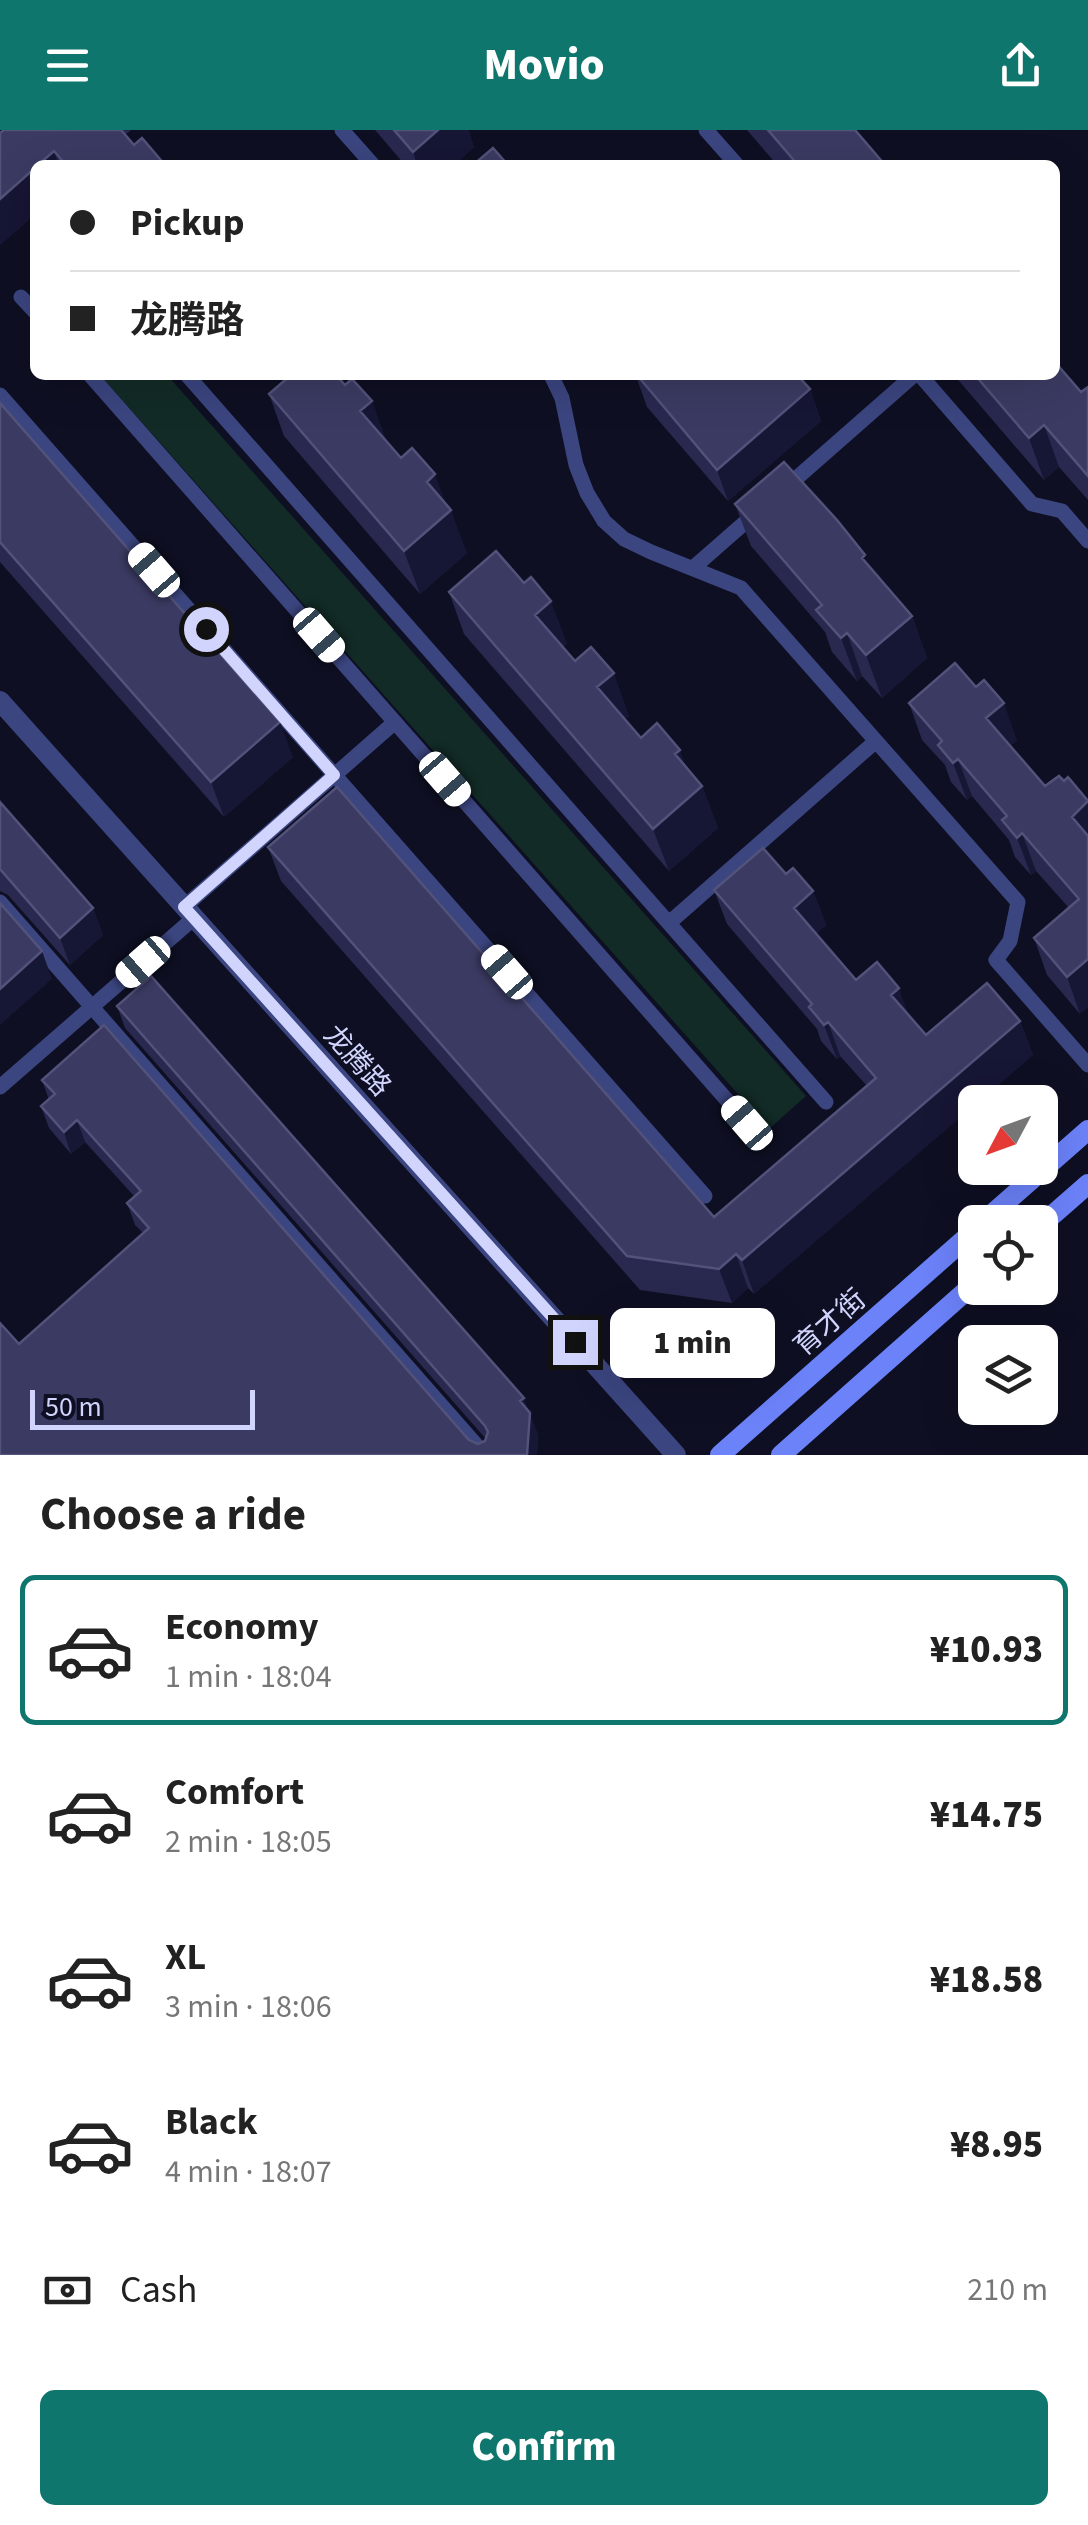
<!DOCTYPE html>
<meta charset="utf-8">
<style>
:root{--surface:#fff;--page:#f6f6f6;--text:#222;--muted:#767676;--line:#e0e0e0;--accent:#0f766e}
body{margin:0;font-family:"Source Sans 3","Noto Sans SC",sans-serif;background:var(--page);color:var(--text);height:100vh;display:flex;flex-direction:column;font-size:38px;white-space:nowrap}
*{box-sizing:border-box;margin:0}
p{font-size:32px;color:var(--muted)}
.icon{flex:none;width:55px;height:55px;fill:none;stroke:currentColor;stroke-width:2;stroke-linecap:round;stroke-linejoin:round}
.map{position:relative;height:1325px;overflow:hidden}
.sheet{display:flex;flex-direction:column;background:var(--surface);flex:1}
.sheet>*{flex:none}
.guide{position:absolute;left:30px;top:30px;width:1030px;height:220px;border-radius:15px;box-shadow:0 10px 40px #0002;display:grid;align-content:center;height:220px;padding:0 40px;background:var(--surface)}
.needle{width:65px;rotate:229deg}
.fabs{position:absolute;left:958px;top:955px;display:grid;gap:20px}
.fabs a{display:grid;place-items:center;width:100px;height:100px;border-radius:15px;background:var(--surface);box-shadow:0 10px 40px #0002;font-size:50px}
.scale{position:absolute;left:30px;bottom:25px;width:225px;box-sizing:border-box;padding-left:10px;border:5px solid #d1d4fd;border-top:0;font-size:28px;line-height:35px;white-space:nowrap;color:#d1d4fd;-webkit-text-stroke:8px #0e0f22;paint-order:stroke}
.end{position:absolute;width:45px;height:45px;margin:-22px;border:12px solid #d1d4fd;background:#111;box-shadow:0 0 0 5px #111}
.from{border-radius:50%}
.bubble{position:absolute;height:70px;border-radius:15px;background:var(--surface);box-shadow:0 10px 40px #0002;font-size:32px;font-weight:800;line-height:70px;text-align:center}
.car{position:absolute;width:30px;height:60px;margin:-30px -15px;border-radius:12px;box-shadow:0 0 8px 2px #0007;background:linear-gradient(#fff 24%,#345 0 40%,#fff 0 76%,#345 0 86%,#fff 0)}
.guide b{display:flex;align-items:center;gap:35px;height:95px;font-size:38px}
.guide b+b{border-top:2px solid var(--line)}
.guide i{width:25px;height:25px;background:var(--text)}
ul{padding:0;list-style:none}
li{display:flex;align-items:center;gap:30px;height:150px;margin:0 20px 15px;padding:0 20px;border:5px solid transparent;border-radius:15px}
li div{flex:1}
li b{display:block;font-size:38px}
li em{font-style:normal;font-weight:800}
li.current{border-color:var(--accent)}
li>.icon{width:90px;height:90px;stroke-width:1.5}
h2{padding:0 40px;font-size:45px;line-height:120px}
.pay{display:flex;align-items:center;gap:25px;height:110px;padding:0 40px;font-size:38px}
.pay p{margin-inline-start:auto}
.cta{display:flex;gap:20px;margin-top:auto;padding:20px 40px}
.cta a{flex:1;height:115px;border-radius:15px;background:var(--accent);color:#fff;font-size:40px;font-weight:800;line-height:115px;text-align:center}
header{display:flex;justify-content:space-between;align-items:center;height:130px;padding:0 40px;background:var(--accent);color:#fff;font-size:45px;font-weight:800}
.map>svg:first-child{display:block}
.green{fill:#122b26}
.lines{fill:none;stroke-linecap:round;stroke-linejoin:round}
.lane{stroke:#3b457f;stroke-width:15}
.street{stroke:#3b457f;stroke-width:20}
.secondary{stroke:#6c82f9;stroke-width:20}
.wall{fill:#29284f}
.shaded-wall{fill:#161635}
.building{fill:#3b3a62;stroke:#52527a;stroke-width:2.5}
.route{stroke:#d1d4fd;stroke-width:12}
.labels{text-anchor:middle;stroke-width:9;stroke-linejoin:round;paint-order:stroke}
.street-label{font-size:28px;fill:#d1d4fd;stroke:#0e0f22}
</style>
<header><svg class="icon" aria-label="menu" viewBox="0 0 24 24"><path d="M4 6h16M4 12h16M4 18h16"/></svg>Movio<svg class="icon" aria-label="share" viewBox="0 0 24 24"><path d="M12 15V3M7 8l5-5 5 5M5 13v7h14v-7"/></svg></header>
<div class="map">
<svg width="1088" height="1325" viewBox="0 0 1088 1325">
<rect width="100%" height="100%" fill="#0e0f22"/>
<path class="green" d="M 100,245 L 167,245 L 806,966 L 769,999 Z"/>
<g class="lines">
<path class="lane" d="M 342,0 L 373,35
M 706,0 L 737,35
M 21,167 L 35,182
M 90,245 L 747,993
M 187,245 L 826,972
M 551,245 L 562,268 L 576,335 L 587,363 L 604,391 L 624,409 L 651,422 L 741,458 L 1018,772 L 1010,811 L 996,830 L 1088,935
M 920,245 L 1032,374 L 1062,381 L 1088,411
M 0,265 L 705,1066
M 783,360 L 914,245
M 693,438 L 758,381
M 0,772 L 485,1325
M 184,777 L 395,592
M 669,793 L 876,611
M 0,957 L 194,788"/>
<path class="street" d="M 0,571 L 676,1325"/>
<path class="secondary" d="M 983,1092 L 1088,1000
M 1040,1096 L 1088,1054
M 720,1325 L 975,1100
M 781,1325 L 975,1153"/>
</g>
<path class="wall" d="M 131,0 L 125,5 L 134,15 L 165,35 L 35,35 L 35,84 L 0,115 L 0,3 Z
M 375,0 L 468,0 L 474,17 L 454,35 L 405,35 Z
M 747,0 L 855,0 L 885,35 L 777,35 Z
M 954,245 L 1055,245 L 1081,262 L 1088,257 L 1088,370 L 1059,337 L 1044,350 Z
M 636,246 L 810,259 L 821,291 L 728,371 L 647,277 Z
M 345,255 L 372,271 L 386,311 L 445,373 L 467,423 L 420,464 L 284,306 L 269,264 Z
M 0,273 L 293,627 L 224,687 L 0,432 Z
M 735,374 L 870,438 L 912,486 L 927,528 L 882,568 L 862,546 L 857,551 L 832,522 L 825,502 L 751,416 Z
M 449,462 L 567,513 L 563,517 L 629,586 L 625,589 L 641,608 L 686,637 L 702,656 L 718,698 L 669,741 L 464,504 Z
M 976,557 L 1017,610 L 1010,616 L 1045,656 L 1064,651 L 1088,671 L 1080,884 L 1047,845 L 1034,808 L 1069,778 L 1036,741 L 1031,745 L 1015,727 L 1009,710 L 972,666 L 967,670 L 951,652 L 945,635 L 922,610 L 909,573 Z
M 0,672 L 93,778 L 103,805 L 70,835 L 8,765 L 0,761 Z
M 268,717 L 714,1087 L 867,956 L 840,926 L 837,929 L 821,911 L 817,899 L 727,794 L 714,760 L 786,744 L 813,761 L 826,795 L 816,804 L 856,850 L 908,884 L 926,905 L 1020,891 L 1033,925 L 754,1164 L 748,1158 L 732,1173 L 640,1160 L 281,751 Z
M 117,876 L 528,1280 L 538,1305 L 537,1325 L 0,1325 L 19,1214 L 143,1103 L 135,1095 L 127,1073 L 134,1066 L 85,1012 L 71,1024 L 49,998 L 41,976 L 49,970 L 42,950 L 469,1310 L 478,1314 L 486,1309 L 125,898 Z"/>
<path class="shaded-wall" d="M 438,0 L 468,0 L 474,17 L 454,35 L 417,35 L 413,22 Z
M 54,21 L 59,35 L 38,35 Z
M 35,38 L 35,84 L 0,115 L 0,69 Z
M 810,259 L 821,291 L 728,371 L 717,340 Z
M 372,271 L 387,313 L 360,281 Z
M 1044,295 L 1059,337 L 1044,350 L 1029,308 Z
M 435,344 L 449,383 L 451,380 L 467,423 L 420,464 L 404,421 L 427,352 Z
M 551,471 L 567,513 L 551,527 L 535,485 Z
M 912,486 L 927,528 L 882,568 L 866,525 Z
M 847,503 L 862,546 L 857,551 L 841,508 Z
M 614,543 L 629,586 L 613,599 L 597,557 Z
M 1004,573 L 1017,610 L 1000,625 L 986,588 Z
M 280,592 L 293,627 L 224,687 L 211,652 Z
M 680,620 L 695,662 L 702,656 L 718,698 L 669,741 L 653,699 L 675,624 Z
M 958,629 L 972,666 L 967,670 L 953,633 Z
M 1088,673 L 1088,721 L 1072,687 Z
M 1022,703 L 1036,741 L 1031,745 L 1017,708 Z
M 813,761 L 826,795 L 806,812 L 794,778 Z
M 93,778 L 103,805 L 70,835 L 60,808 Z
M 42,821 L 52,849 L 0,895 L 0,859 Z
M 1088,829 L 1088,878 L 1080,884 L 1067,847 Z
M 899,858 L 911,892 L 891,865 Z
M 1020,891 L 1033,925 L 978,972 L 975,972 L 975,975 L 754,1164 L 742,1130 Z
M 828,892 L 840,926 L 837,929 L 824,895 Z
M 77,990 L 85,1012 L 71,1024 L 64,1002 Z
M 736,1124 L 748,1158 L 732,1173 L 719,1139 Z
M 524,1268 L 538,1305 L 537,1325 L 527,1325 L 520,1271 Z"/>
<path class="building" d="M 4,0 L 121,0 L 134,15 L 142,8 L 165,35 L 66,35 L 54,21 L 38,35 L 35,35 L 35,38 L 0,69 L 0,3 Z
M 394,0 L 438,0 L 413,22 Z
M 768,0 L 855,0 L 885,35 L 798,35 Z
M 493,18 L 508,35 L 473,35 Z
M 1055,232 L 1081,262 L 1088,257 L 1088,346 L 1044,295 L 1029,308 L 975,245 L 1055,245 Z
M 291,245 L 336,245 L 345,255 L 352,249 L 372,271 L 360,281 L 401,328 L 412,318 L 435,344 L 427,352 L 451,380 L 404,421 L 269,264 Z
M 637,245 L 797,245 L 810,259 L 717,340 Z
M 0,273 L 280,592 L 211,652 L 0,412 Z
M 784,332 L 837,390 L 865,425 L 862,428 L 912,486 L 866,525 L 847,503 L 841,508 L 816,480 L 822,475 L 735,374 Z
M 496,421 L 524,453 L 531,447 L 551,471 L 535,485 L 575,531 L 591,517 L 614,543 L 597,557 L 641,608 L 657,593 L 680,620 L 675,624 L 702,656 L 653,699 L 449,462 Z
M 955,533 L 976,557 L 984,550 L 1004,573 L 986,588 L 1045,656 L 1059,646 L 1064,651 L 1068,647 L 1088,671 L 1072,687 L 1088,706 L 1088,829 L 1067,847 L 1034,808 L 1079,769 L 1022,703 L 1017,708 L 1002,690 L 1007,686 L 958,629 L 953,633 L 938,615 L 942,611 L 909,573 Z
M 337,657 L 714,1087 L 876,948 L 828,892 L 824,895 L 809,877 L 812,874 L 714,760 L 763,718 L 786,744 L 793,738 L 813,761 L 794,778 L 856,850 L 877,832 L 899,858 L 891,865 L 926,905 L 987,853 L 1020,891 L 742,1130 L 736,1124 L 719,1139 L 627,1126 L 268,717 Z
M 0,672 L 93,778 L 60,808 L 0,739 Z
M 0,773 L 42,821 L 0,859 Z
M 151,846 L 524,1268 L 520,1271 L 530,1283 L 527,1325 L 0,1325 L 0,1193 L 19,1214 L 149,1098 L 127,1073 L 141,1061 L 77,990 L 64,1002 L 41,976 L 55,964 L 42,950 L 104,895 L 469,1310 L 478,1314 L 485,1311 L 488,1302 L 485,1296 L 117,876 Z"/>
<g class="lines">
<path class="route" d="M 206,499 L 334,645 L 184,777 L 575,1212"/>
</g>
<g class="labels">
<g class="street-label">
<text transform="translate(358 930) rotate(48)" y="10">龙腾路</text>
<text transform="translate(829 1192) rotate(-41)" y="10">育才街</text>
</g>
</g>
</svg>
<div class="fabs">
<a><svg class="needle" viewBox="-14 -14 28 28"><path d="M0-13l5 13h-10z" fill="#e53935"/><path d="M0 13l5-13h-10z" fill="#767676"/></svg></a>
<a><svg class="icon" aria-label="locate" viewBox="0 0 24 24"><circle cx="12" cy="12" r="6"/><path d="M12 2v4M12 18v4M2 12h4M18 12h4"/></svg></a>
<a><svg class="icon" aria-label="layers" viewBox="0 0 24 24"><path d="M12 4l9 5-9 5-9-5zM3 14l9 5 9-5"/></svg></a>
</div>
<div class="scale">50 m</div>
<i class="end from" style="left:206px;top:499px"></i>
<i class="end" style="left:575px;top:1212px"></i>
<div class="bubble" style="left:610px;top:1178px;width:165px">1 min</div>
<i class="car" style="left:154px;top:440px;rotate:319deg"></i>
<i class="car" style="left:319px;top:505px;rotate:139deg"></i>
<i class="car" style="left:445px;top:649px;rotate:139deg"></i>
<i class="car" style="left:143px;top:832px;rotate:229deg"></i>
<i class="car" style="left:507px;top:842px;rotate:319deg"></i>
<i class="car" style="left:747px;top:993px;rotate:319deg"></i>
<div class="guide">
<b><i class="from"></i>Pickup</b>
<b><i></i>龙腾路</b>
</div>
</div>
<section class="sheet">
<h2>Choose a ride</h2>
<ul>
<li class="current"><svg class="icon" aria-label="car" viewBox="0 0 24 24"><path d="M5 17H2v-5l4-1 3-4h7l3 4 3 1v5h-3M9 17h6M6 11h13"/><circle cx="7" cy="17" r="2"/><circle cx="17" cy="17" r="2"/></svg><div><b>Economy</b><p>1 min · 18:04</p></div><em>¥10.93</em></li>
<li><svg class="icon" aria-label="car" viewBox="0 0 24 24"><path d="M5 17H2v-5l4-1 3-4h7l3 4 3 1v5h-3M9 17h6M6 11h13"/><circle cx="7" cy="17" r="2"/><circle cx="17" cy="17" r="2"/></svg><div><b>Comfort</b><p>2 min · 18:05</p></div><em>¥14.75</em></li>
<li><svg class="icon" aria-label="car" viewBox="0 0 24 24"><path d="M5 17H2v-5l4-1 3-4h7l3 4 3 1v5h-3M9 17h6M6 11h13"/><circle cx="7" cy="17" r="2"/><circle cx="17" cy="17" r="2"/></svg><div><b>XL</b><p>3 min · 18:06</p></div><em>¥18.58</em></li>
<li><svg class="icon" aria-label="car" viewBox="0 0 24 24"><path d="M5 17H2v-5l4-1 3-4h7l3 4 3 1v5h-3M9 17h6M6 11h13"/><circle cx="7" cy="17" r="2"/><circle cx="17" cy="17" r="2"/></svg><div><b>Black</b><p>4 min · 18:07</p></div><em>¥8.95</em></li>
</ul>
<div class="pay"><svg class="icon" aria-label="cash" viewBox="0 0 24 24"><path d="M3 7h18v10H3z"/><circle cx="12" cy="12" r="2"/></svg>Cash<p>210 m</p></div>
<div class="cta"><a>Confirm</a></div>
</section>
